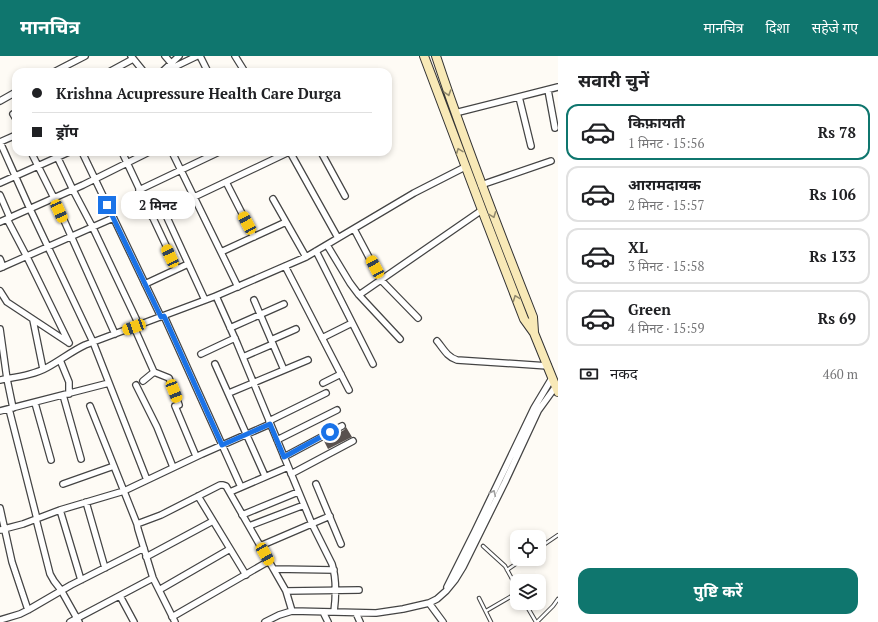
<!DOCTYPE html>
<html lang="hi">
<meta charset="utf-8">
<style>
:root{--surface:#fff;--page:#f6f6f6;--text:#202124;--muted:#757577;--line:#e0e0e0;--accent:#0f766e}
body{margin:0;font-family:"PT Serif","Noto Sans Devanagari",serif;background:var(--page);color:var(--text);height:100vh;display:flex;flex-direction:column;font-size:15px;white-space:nowrap}
*{box-sizing:border-box;margin:0}
p{font-size:13px;color:var(--muted)}
.icon{flex:none;width:22px;height:22px;fill:none;stroke:currentColor;stroke-width:2;stroke-linecap:round;stroke-linejoin:round}
.map{position:relative;flex:1;overflow:hidden}
.sheet{display:flex;flex-direction:column;background:var(--surface);width:320px}
.sheet>*{flex:none}
.banner{position:absolute;left:12px;top:12px;width:380px;height:88px;border-radius:12px;box-shadow:0 2px 6px #0003;display:grid;align-content:center;height:88px;padding:0 20px;background:var(--surface)}
.controls{position:absolute;left:510px;top:474px;display:grid;gap:8px}
.controls a{display:grid;place-items:center;width:36px;height:36px;border-radius:8px;background:var(--surface);box-shadow:0 2px 6px #0003;font-size:20px}
.end{position:absolute;width:18px;height:18px;margin:-9px;border:5px solid #1a73e8;background:#fff;box-shadow:0 0 0 2px #fff}
.from{border-radius:50%}
.bubble{position:absolute;height:28px;border-radius:12px;background:var(--surface);box-shadow:0 2px 6px #0003;font-size:13px;font-weight:700;line-height:28px;text-align:center}
.car{position:absolute;width:12px;height:24px;margin:-12px -6px;border-radius:5px;box-shadow:0 0 3px 1px #0007;background:linear-gradient(#f5c518 24%,#345 0 40%,#f5c518 0 76%,#345 0 86%,#f5c518 0)}
.banner b{display:flex;align-items:center;gap:14px;height:38px;font-size:15px}
.banner b+b{border-top:1px solid var(--line)}
.banner i{width:10px;height:10px;background:var(--text)}
ul{padding:0;list-style:none}
li{display:flex;align-items:center;gap:12px;height:56px;margin:0 8px 6px;padding:0 12px;border:2px solid var(--line);border-radius:12px}
li div{flex:1}
li b{display:block;font-size:15px}
li em{font-style:normal;font-weight:700}
li.active{border-color:var(--accent)}
li>.icon{width:36px;height:36px;stroke-width:1.5}
h2{padding:0 20px;font-size:18px;line-height:48px}
.pay{display:flex;align-items:center;gap:10px;height:44px;padding:0 20px;font-size:15px}
.pay p{margin-inline-start:auto}
.cta{display:flex;gap:8px;margin-top:auto;padding:8px 20px}
.cta a{flex:1;height:46px;border-radius:12px;background:var(--accent);color:#fff;font-size:16px;font-weight:700;line-height:46px;text-align:center}
header{display:flex;align-items:center;gap:24px;box-sizing:border-box;height:56px;padding:0 20px;background:var(--accent);color:#fff}
header strong{font-size:19px}
nav{display:flex;gap:22px;margin-inline-start:auto;font-size:14px}
main{display:flex;flex:1;min-height:0}
.map>svg:first-child{display:block}
.building{fill:#59514e}
.lines{fill:none;stroke-linecap:round;stroke-linejoin:round}
.service-casing{stroke:#444;stroke-width:4.5}
.minor-casing{stroke:#444;stroke-width:8}
.secondary-casing{stroke:#333;stroke-width:10}
.service{stroke:#fff;stroke-width:2.5}
.minor{stroke:#fff;stroke-width:5.5}
.secondary{stroke:#f8e9b7;stroke-width:8}
.oneway{stroke:#90886c}
.oneway2{stroke:#a0a0a0}
.route{stroke:#1a73e8;stroke-width:5}
</style>
<header>
<strong>मानचित्र</strong>
<nav><a>मानचित्र</a><a>दिशा</a><a>सहेजे गए</a></nav>
</header>
<main>
<div class="map">
<svg width="558" height="566" viewBox="0 0 558 566">
<rect width="100%" height="100%" fill="#fefbf5"/>
<path class="building" d="M 346,371 L 352,381 L 328,393 L 324,385 L 344,374 Z"/>
<g class="lines">
<defs>
<path id="service" d="M 483,490 L 505,510 L 517,532
M 539,492 L 558,479
M 507,514 L 523,503
M 479,542 L 491,566
M 525,547 L 536,566
M 486,555 L 517,537
M 537,566 L 553,550 L 558,543"/>
<path id="minor" d="M 131,0 L 144,16
M 165,0 L 171,7
M 200,0 L 208,16
M 235,0 L 245,16
M 163,15 L 179,0
M 54,16 L 85,0
M 109,16 L 133,3
M 164,16 L 197,0
M 548,34 L 555,72
M 519,41 L 531,90
M 0,45 L 16,36
M 455,57 L 558,31
M 13,58 L 16,63
M 16,79 L 0,86 L 30,153 L 93,286 L 147,424
M 31,96 L 54,142 L 115,278
M 55,96 L 73,134 L 93,172 L 139,269
M 82,96 L 161,261
M 122,96 L 177,213
M 172,96 L 238,231
M 290,96 L 338,182
M 321,96 L 345,140
M 226,126 L 254,181
M 0,127 L 69,96
M 481,129 L 551,105
M 139,134 L 219,96
M 0,139 L 10,162
M 273,143 L 306,201
M 164,155 L 205,244
M 152,161 L 289,96
M 7,163 L 27,201 L 69,287
M 0,166 L 83,129 L 149,96
M 354,173 L 381,224 L 418,262
M 327,189 L 350,227 L 359,239 L 400,283
M 316,195 L 373,308
M 221,196 L 286,166
M 0,203 L 3,211
M 285,210 L 349,334
M 0,212 L 113,162
M 145,228 L 188,208
M 0,235 L 7,246 L 69,287
M 359,239 L 482,154
M 216,240 L 237,287 L 312,468 L 332,508 C 337,524 336,540 334,556
M 254,244 L 284,314
M 164,260 L 241,431
M 33,264 L 43,313
M 134,271 L 154,316
M 230,272 L 284,248
M 0,273 L 7,323 L 13,352
M 322,282 L 352,267
M 271,284 L 296,273
M 437,285 C 443,292 447,301 457,304 L 548,310
M 201,298 L 235,282
M 243,301 L 273,288
M 60,304 L 69,326 L 69,338
M 215,308 L 265,420
M 0,324 C 16,321 34,319 48,311 C 61,304 72,295 85,289 L 216,240 L 306,201 L 414,137 L 465,111
M 143,325 L 154,316 L 169,322 L 179,349
M 323,327 L 341,318
M 136,329 L 157,371 L 173,411
M 229,337 L 308,304
M 63,339 L 81,403
M 35,347 L 51,404
M 90,350 L 137,468 L 138,473 L 153,522 L 175,566
M 175,350 L 196,400
M 9,353 L 37,463
M 0,355 L 109,327
M 269,365 L 326,337
M 277,384 L 337,354
M 284,401 L 342,370
M 291,418 L 353,385
M 63,428 L 114,410
M 316,428 L 341,488
M 230,436 L 288,411
M 198,440 L 246,519
M 86,446 L 105,512
M 0,452 L 12,506 L 28,554
M 60,454 L 81,524
M 242,459 L 298,436
M 36,463 L 50,518 L 54,525 L 61,534 L 79,566
M 137,468 L 161,459 L 220,429 L 223,429 L 226,430 L 286,535 L 292,555
M 249,470 L 304,449
M 0,474 L 23,468 L 60,454 L 124,435 L 202,398 L 270,368
M 260,490 L 330,460
M 146,501 L 213,465
M 274,513 L 334,514
M 447,531 L 475,475 L 534,352 L 552,322
M 159,534 L 230,493
M 286,535 L 359,534
M 120,540 L 134,566
M 429,547 L 443,566
M 323,556 L 328,566
M 356,557 L 360,566
M 172,561 L 269,505
M 0,564 L 20,558 L 28,554 L 71,529 L 144,492
M 70,566 L 153,522
M 265,566 L 279,559 L 292,555 L 376,557 L 403,553 L 429,547 L 437,543 L 446,535 L 455,524 L 463,511 L 505,426 L 538,355 L 556,330"/>
<path id="secondary" d="M 424,0 L 482,154 L 524,263 L 534,277 L 558,336
M 436,0 C 465,88 499,175 533,261 L 534,276"/>
</defs>
<use href="#service" class="service-casing"/>
<use href="#minor" class="minor-casing"/>
<use href="#secondary" class="secondary-casing"/>
<use href="#service" class="service"/>
<use href="#minor" class="minor"/>
<use href="#secondary" class="secondary"/>
</g>
<defs><path id="oneway-chevron" d="M-2-3.5L2.5 0L-2 3.5" fill="none" stroke-width="1.6" stroke-linecap="round" stroke-linejoin="round"/></defs>
<g class="oneway">
<use href="#oneway-chevron" transform="translate(448 37) rotate(72)"/>
<use href="#oneway-chevron" transform="translate(459 95) rotate(-110)"/>
<use href="#oneway-chevron" transform="translate(493 159) rotate(69)"/>
<use href="#oneway-chevron" transform="translate(516 242) rotate(-111)"/>
</g>
<use class="oneway2" href="#oneway-chevron" transform="translate(493 437) rotate(-65)"/>
<g class="lines">
<path class="route" d="M 107,149 L 161,261 L 164,260 L 222,389 L 270,368 L 284,401 L 330,376"/>
</g>
</svg>
<div class="controls">
<a><svg class="icon" aria-label="locate" viewBox="0 0 24 24"><circle cx="12" cy="12" r="6"/><path d="M12 2v4M12 18v4M2 12h4M18 12h4"/></svg></a>
<a><svg class="icon" aria-label="layers" viewBox="0 0 24 24"><path d="M12 4l9 5-9 5-9-5zM3 14l9 5 9-5"/></svg></a>
</div>
<i class="end from" style="left:330px;top:376px"></i>
<i class="end" style="left:107px;top:149px"></i>
<div class="bubble" style="left:121px;top:135px;width:74px">2 मिनट</div>
<i class="car" style="left:59px;top:155px;rotate:156deg"></i>
<i class="car" style="left:247px;top:167px;rotate:332deg"></i>
<i class="car" style="left:170px;top:200px;rotate:335deg"></i>
<i class="car" style="left:375px;top:211px;rotate:332deg"></i>
<i class="car" style="left:134px;top:271px;rotate:250deg"></i>
<i class="car" style="left:174px;top:335px;rotate:159deg"></i>
<i class="car" style="left:265px;top:498px;rotate:150deg"></i>
<div class="banner">
<b><i class="from"></i>Krishna Acupressure Health Care Durga</b>
<b><i></i>ड्रॉप</b>
</div>
</div>
<section class="sheet">
<h2>सवारी चुनें</h2>
<ul>
<li class="active"><svg class="icon" aria-label="car" viewBox="0 0 24 24"><path d="M5 17H2v-5l4-1 3-4h7l3 4 3 1v5h-3M9 17h6M6 11h13"/><circle cx="7" cy="17" r="2"/><circle cx="17" cy="17" r="2"/></svg><div><b>किफ़ायती</b><p>1 मिनट · 15:56</p></div><em>Rs 78</em></li>
<li><svg class="icon" aria-label="car" viewBox="0 0 24 24"><path d="M5 17H2v-5l4-1 3-4h7l3 4 3 1v5h-3M9 17h6M6 11h13"/><circle cx="7" cy="17" r="2"/><circle cx="17" cy="17" r="2"/></svg><div><b>आरामदायक</b><p>2 मिनट · 15:57</p></div><em>Rs 106</em></li>
<li><svg class="icon" aria-label="car" viewBox="0 0 24 24"><path d="M5 17H2v-5l4-1 3-4h7l3 4 3 1v5h-3M9 17h6M6 11h13"/><circle cx="7" cy="17" r="2"/><circle cx="17" cy="17" r="2"/></svg><div><b>XL</b><p>3 मिनट · 15:58</p></div><em>Rs 133</em></li>
<li><svg class="icon" aria-label="car" viewBox="0 0 24 24"><path d="M5 17H2v-5l4-1 3-4h7l3 4 3 1v5h-3M9 17h6M6 11h13"/><circle cx="7" cy="17" r="2"/><circle cx="17" cy="17" r="2"/></svg><div><b>Green</b><p>4 मिनट · 15:59</p></div><em>Rs 69</em></li>
</ul>
<div class="pay"><svg class="icon" aria-label="cash" viewBox="0 0 24 24"><path d="M3 7h18v10H3z"/><circle cx="12" cy="12" r="2"/></svg>नकद<p>460 m</p></div>
<div class="cta"><a>पुष्टि करें</a></div>
</section>
</main>
